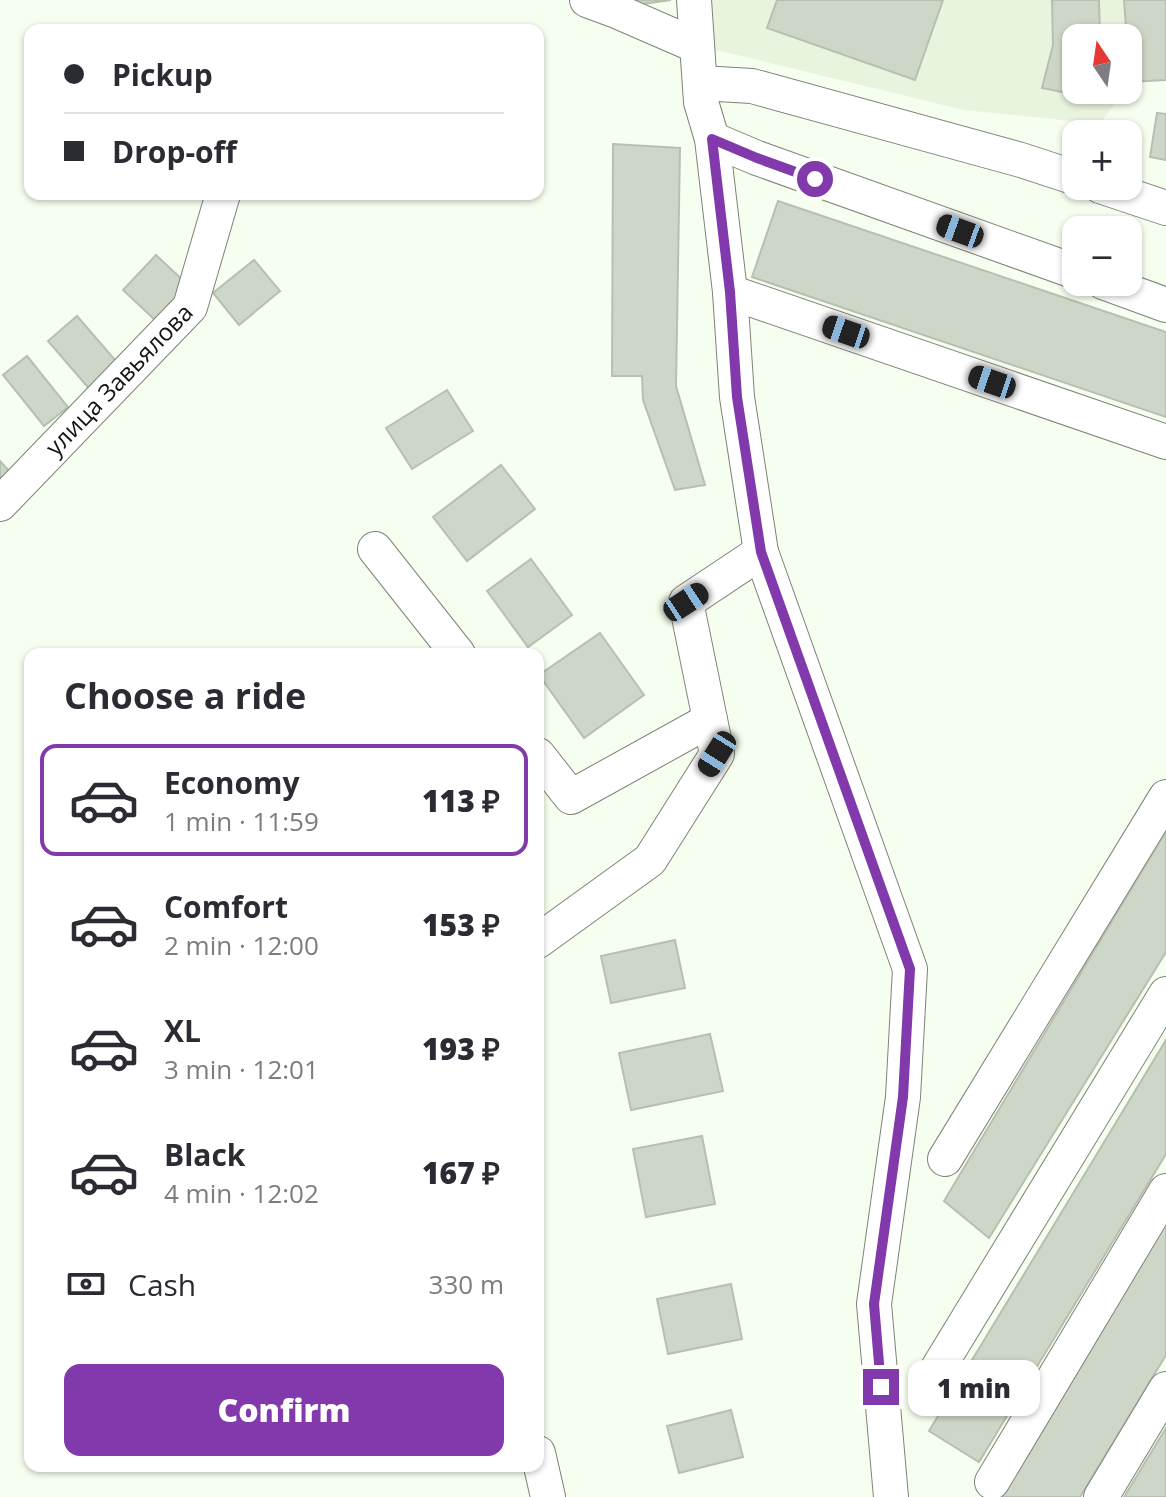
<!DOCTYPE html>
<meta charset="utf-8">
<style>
:root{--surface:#fff;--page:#f2f2f3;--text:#2b2b33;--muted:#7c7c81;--line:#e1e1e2;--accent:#8139ab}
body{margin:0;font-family:"Open Sans",sans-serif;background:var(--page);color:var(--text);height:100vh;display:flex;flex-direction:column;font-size:30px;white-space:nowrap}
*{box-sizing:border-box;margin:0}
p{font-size:26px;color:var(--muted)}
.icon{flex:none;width:44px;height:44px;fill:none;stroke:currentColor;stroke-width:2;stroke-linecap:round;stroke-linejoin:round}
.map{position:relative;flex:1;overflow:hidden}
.drawer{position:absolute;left:24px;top:648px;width:520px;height:824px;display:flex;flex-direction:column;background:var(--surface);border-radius:16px;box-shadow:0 2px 6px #0004}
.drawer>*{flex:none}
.guide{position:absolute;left:24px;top:24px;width:520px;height:176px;border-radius:16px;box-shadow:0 2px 6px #0004;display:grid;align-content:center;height:176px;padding:0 40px;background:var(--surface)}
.needle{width:52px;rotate:347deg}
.buttons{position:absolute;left:1062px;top:24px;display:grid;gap:16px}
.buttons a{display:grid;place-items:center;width:80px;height:80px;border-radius:16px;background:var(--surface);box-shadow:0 2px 6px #0004;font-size:40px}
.end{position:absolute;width:36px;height:36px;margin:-18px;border:10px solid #8139ab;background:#fff;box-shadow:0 0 0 4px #fff}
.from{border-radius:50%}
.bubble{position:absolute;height:56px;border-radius:16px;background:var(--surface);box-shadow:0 2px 6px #0004;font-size:26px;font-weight:800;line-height:56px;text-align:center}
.car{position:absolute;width:24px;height:48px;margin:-24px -12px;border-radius:10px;box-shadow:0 0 6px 2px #0007;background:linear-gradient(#222 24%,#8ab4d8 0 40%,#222 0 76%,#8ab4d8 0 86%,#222 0)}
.guide b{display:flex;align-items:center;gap:28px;height:76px;font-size:30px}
.guide b+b{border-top:2px solid var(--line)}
.guide i{width:20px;height:20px;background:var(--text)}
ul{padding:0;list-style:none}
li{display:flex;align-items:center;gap:24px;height:112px;margin:0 16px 12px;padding:0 24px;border:4px solid transparent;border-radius:16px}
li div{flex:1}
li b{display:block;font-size:30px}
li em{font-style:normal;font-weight:800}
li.selected{border-color:var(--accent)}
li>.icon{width:72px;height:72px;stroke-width:1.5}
h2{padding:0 40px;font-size:36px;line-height:96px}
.pay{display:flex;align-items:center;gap:20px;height:88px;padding:0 40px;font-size:30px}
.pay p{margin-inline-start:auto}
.primary-button{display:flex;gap:16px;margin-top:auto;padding:16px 40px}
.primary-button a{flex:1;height:92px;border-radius:16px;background:var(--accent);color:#fff;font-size:32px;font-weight:800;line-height:92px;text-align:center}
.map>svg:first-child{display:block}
.built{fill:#e8f4dd}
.building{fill:#ced7c7;stroke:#b7bfb0;stroke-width:2}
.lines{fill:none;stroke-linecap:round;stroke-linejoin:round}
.minor-casing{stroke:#7d8476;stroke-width:36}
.minor{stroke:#fff;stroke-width:34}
.route{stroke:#8139ab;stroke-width:10}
.labels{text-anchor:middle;stroke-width:6;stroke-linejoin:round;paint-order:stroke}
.street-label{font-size:24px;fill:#121510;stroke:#fff}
</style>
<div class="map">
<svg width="1166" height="1497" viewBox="0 0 1166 1497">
<rect width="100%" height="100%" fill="#f6feef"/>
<path class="built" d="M 710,0 L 1124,0 L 1127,38 L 1076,38 L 1076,90 L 1124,90 L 1100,124 L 964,110 L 712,49 Z"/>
<path class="building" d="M 635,0 L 671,0 L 635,5 Z
M 777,0 L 943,0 L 915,80 L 767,28 Z
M 1052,0 L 1099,0 L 1100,38 L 1076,38 L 1076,90 L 1089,90 L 1087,97 L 1042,88 L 1053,45 Z
M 1124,0 L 1166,0 L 1166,80 L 1130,82 Z
M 1157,113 L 1166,114 L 1166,160 L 1150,157 Z
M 613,144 L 680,148 L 676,386 L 705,485 L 675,490 L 643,400 L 642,376 L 612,376 Z
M 778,201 L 1166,332 L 1166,417 L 752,277 Z
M 156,255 L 188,285 L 155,320 L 123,290 Z
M 254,260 L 280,291 L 239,325 L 213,293 Z
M 77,316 L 121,367 L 92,392 L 48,341 Z
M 27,356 L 68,407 L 44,426 L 3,375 Z
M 447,390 L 473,431 L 412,469 L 386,428 Z
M 0,461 L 9,471 L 0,479 Z
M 501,465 L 535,509 L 467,561 L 433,517 Z
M 531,559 L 572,615 L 528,647 L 487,591 Z
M 600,633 L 644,695 L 584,738 L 539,675 Z
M 1166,831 L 1166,952 L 989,1238 L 944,1201 Z
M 675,940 L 685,988 L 611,1003 L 601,956 Z
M 710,1034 L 723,1091 L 631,1110 L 619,1053 Z
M 1166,1040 L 1166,1154 L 979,1462 L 929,1431 Z
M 702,1136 L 715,1204 L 646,1217 L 633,1149 Z
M 1166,1219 L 1166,1355 L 1080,1497 L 998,1497 Z
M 731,1284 L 742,1339 L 668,1354 L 657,1299 Z
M 731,1410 L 743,1457 L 679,1473 L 667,1426 Z
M 1166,1428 L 1166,1497 L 1124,1497 Z"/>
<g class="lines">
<defs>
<g id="minor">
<path d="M 587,0 L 614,10 L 697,46"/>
<path d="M 694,0 L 701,102 L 712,139 L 730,292 L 737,397 L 761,552 L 910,969 L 903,1097 L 874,1304 L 891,1497"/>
<path d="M 700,83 L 752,86 L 1021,160 L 1076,178"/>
<path d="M 712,139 L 757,158 L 1076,272"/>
<path d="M 1100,186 L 1166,208"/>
<path d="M 1103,282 L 1166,305"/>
<path d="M 730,292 L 1166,442"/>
<path id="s1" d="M 0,504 L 190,307 L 223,194"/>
<path d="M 375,549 L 458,654"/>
<path d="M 538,755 L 571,797 L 710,720"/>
<path d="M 538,941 L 650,860 L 717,754 L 686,602 L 761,552"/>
<path d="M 945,1159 L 1166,797"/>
<path d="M 935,1373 L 1166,994"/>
<path d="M 538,1453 L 548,1497"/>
<path d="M 992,1482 L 1166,1191"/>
<path d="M 1101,1497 L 1166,1389"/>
</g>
</defs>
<use href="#minor" class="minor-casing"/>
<use href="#minor" class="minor"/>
</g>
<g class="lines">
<path class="route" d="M 815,179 L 757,158 L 712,139 L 730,292 L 737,397 L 761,552 L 910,969 L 903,1097 L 874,1304 L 881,1387"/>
</g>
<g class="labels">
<g class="street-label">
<text dy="8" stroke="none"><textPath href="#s1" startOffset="172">улица Завьялова</textPath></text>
</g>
</g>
</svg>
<div class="buttons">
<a><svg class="needle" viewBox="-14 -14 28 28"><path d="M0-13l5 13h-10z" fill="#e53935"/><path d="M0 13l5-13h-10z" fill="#7c7c81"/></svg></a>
<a>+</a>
<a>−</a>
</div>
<i class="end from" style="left:815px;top:179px"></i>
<i class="end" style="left:881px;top:1387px"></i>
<div class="bubble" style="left:908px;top:1360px;width:132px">1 min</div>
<i class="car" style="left:960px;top:231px;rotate:290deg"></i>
<i class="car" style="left:846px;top:332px;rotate:289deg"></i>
<i class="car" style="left:992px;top:382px;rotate:289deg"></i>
<i class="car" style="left:686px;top:602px;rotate:57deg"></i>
<i class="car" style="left:717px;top:754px;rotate:212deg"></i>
<div class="guide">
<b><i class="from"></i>Pickup</b>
<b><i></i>Drop-off</b>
</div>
<section class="drawer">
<h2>Choose a ride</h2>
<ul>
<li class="selected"><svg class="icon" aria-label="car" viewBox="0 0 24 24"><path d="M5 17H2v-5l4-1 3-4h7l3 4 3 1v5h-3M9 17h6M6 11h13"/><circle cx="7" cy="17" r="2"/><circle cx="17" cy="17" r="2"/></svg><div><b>Economy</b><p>1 min · 11:59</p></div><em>113 ₽</em></li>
<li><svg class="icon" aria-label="car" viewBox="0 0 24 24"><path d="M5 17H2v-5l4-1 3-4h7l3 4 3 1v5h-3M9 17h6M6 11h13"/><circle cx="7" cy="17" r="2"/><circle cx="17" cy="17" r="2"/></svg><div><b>Comfort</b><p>2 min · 12:00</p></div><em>153 ₽</em></li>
<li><svg class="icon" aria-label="car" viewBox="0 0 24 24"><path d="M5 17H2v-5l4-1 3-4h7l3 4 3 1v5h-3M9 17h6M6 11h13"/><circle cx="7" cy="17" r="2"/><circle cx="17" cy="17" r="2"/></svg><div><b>XL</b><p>3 min · 12:01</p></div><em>193 ₽</em></li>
<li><svg class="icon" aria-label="car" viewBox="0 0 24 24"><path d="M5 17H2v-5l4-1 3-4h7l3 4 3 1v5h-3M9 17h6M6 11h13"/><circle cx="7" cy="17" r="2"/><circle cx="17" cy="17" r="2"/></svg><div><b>Black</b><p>4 min · 12:02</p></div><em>167 ₽</em></li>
</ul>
<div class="pay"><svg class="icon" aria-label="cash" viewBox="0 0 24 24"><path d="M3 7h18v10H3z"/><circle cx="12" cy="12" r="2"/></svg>Cash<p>330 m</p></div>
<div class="primary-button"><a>Confirm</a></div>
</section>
</div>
